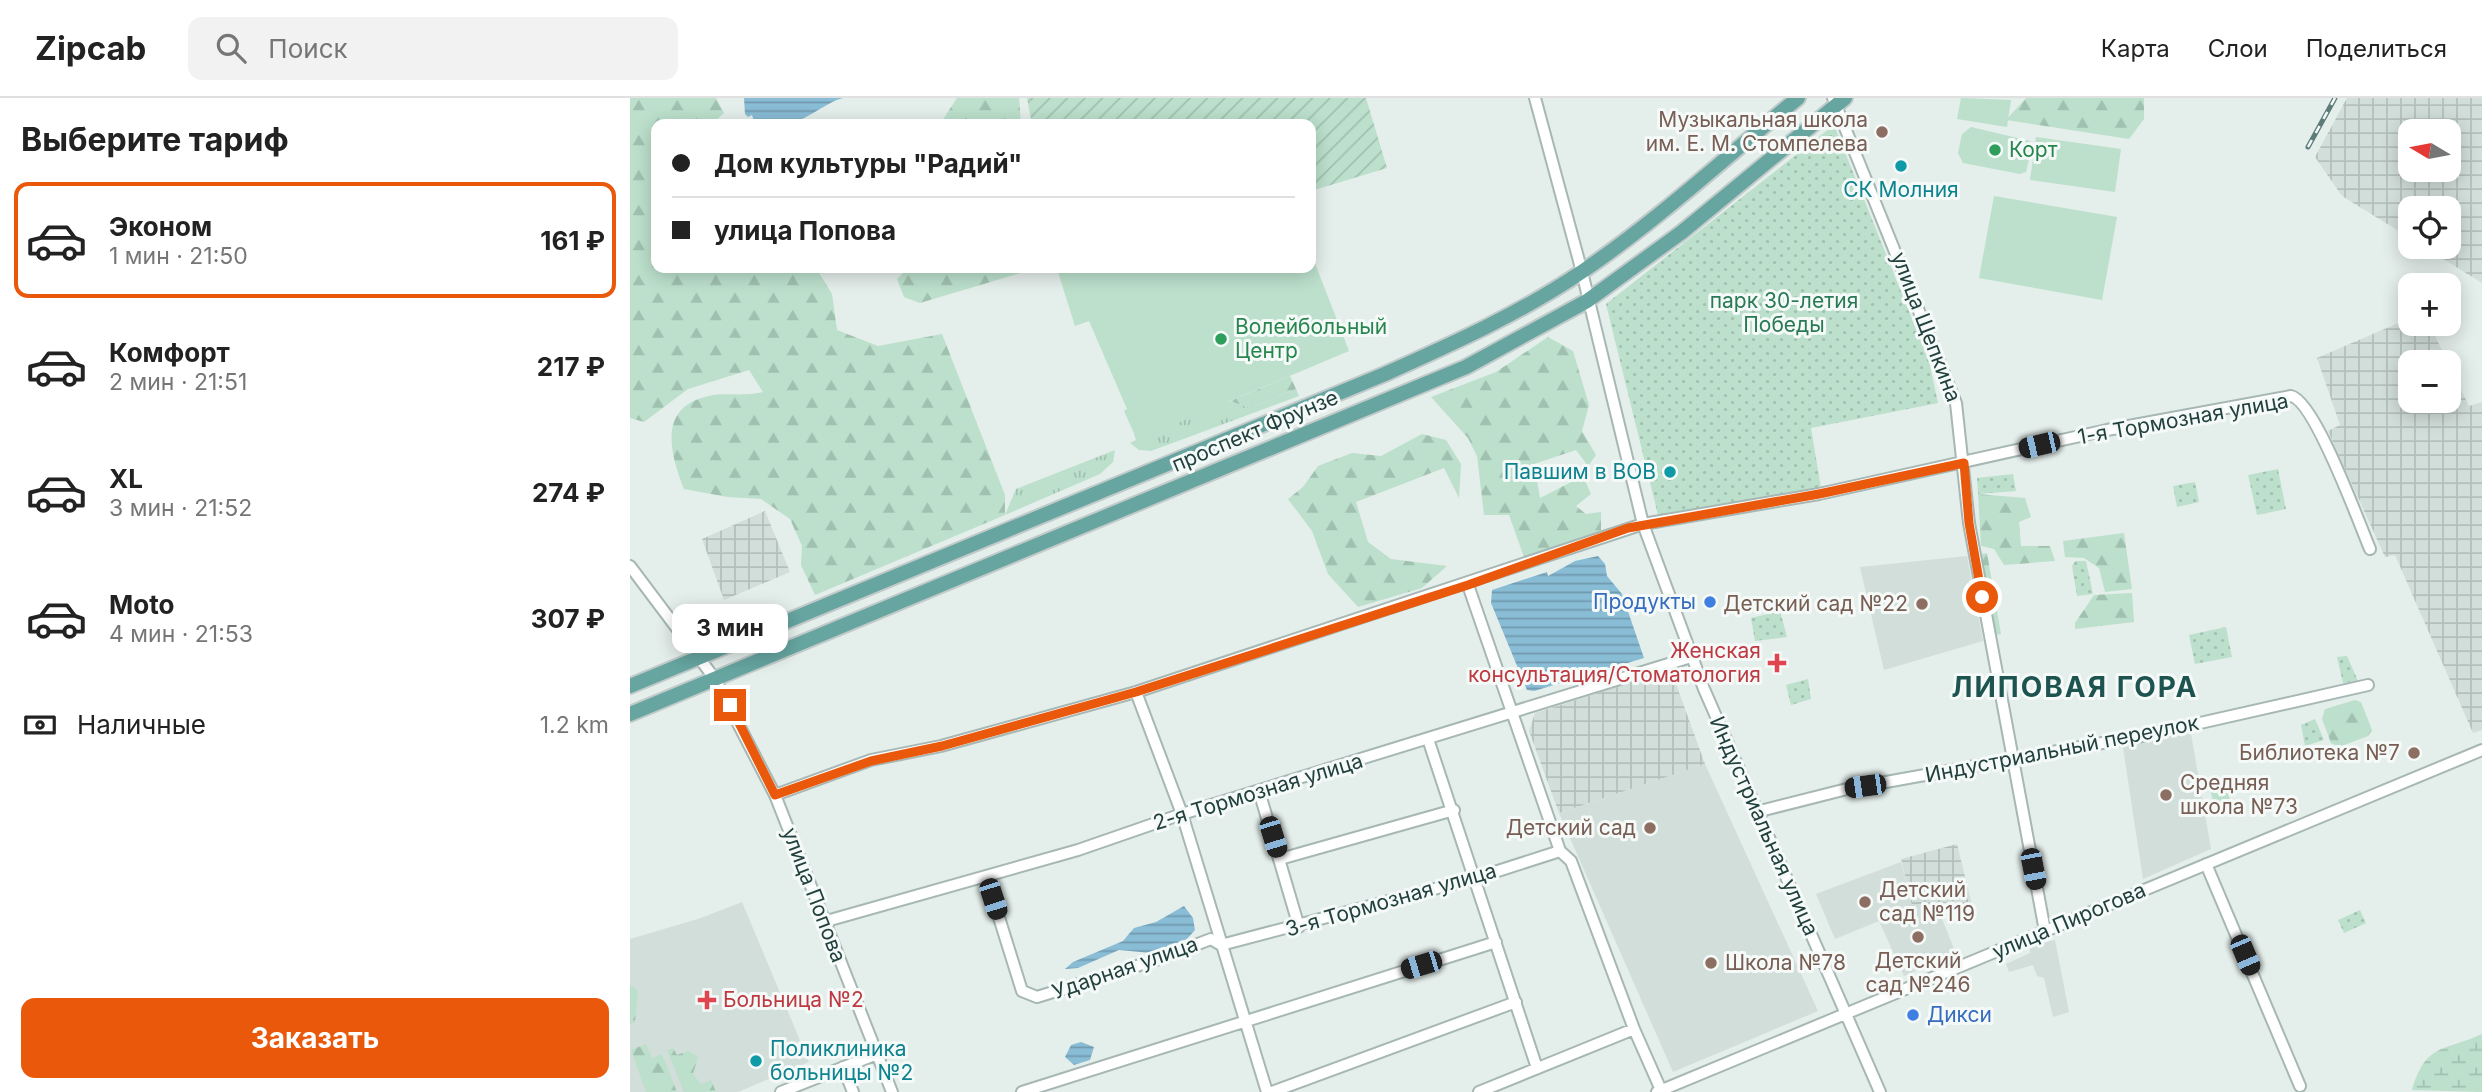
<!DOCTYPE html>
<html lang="ru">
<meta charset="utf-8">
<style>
:root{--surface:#fff;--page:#f2f2f2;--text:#222;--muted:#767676;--line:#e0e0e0;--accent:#ea580c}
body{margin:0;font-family:Inter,sans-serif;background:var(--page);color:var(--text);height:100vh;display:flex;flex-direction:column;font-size:26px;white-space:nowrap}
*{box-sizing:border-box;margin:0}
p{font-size:23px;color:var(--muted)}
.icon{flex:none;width:38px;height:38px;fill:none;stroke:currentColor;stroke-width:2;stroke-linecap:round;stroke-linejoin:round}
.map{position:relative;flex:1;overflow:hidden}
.details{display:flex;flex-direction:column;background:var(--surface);width:630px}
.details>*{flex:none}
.banner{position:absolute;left:21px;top:21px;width:665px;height:154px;border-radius:14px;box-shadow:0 4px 18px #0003;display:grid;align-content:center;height:154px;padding:0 21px;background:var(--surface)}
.needle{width:46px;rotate:280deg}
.tools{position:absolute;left:1768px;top:21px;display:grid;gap:14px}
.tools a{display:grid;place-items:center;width:63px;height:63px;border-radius:14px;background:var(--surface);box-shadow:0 4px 18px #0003;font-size:35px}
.end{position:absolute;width:32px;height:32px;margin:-16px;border:9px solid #ea580c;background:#fff;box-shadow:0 0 0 4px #fff}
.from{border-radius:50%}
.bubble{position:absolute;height:49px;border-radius:14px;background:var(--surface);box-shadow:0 4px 18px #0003;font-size:23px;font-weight:700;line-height:49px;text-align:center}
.car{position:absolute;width:21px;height:42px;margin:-21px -10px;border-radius:9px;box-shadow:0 0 5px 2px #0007;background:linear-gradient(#222 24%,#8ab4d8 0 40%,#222 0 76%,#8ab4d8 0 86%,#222 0)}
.banner b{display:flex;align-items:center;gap:24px;height:66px;font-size:26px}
.banner b+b{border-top:2px solid var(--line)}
.banner i{width:18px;height:18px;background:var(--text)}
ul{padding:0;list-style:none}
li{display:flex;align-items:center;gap:21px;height:116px;margin:0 14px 10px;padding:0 7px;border:4px solid transparent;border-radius:14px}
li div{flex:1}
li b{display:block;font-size:26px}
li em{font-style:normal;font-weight:700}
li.active{border-color:var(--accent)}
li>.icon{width:63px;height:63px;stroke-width:1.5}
h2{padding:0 21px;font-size:32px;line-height:84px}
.pay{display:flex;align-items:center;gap:18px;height:77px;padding:0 21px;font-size:26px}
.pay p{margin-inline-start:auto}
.primary-button{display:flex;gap:14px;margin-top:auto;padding:14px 21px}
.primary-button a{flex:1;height:80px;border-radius:14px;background:var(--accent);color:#fff;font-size:28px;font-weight:700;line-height:80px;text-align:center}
header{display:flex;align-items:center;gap:42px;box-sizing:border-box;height:98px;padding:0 35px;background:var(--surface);border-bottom:2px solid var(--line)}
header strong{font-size:33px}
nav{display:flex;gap:38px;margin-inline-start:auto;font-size:24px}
.search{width:490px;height:63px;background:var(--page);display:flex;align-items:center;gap:18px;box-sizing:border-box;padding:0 24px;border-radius:14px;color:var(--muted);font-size:26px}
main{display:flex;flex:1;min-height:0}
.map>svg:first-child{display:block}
.built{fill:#d2deda}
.industrial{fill:url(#industrial-grid);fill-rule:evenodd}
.grass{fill:url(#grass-tufts)}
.forest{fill:url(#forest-firs)}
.wetland{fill:url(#wetland-marsh)}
.park{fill:url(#park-dots)}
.garden{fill:url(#garden-furrows)}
.pitch{fill:#bce0cc}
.water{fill:url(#water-rules)}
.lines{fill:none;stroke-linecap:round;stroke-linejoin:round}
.minor-casing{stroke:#a6b7b4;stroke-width:14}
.major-casing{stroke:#c1cac9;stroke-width:18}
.minor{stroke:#fff;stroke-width:10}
.major{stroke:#66a5a0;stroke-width:14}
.rail-casing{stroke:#5d7c79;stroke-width:5}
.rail{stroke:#f5faf8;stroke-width:2.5;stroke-dasharray:8;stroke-linecap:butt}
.route{stroke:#ea580c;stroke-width:9}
.education-dot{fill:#8d6e63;stroke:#f5faf8;stroke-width:2.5}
.leisure-dot{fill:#2e9e5b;stroke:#f5faf8;stroke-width:2.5}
.culture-dot{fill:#0f9aa8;stroke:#f5faf8;stroke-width:2.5}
.shop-dot{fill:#3f7fe0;stroke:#f5faf8;stroke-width:2.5}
.health-dot{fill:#e0444e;stroke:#f5faf8;stroke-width:2.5}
.labels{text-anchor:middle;stroke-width:6;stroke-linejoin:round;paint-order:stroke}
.education-label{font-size:21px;fill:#785e54;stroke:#f5faf8;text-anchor:end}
.leisure-label{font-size:21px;fill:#27864d;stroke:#f5faf8;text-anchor:start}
.culture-label{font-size:21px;fill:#0d838f;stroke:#f5faf8}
.park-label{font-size:21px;fill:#2a7a57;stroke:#f5faf8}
.street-label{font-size:21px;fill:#22413e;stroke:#f5faf8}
.shop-label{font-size:21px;fill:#366cbe;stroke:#f5faf8;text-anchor:end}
.health-label{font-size:21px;fill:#be3a42;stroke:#f5faf8;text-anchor:end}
.district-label{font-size:28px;font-weight:bold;letter-spacing:2px;fill:#1d5450;stroke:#f5faf8}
</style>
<header>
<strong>Zipcab</strong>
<div class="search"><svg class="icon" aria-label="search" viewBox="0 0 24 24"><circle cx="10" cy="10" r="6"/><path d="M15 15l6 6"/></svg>Поиск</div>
<nav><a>Карта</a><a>Слои</a><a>Поделиться</a></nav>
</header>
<main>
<section class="details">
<h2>Выберите тариф</h2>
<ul>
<li class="active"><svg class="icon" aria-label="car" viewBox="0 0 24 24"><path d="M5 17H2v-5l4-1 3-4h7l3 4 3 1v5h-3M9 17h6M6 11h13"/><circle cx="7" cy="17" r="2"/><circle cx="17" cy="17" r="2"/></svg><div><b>Эконом</b><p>1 мин · 21:50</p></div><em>161 ₽</em></li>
<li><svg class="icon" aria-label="car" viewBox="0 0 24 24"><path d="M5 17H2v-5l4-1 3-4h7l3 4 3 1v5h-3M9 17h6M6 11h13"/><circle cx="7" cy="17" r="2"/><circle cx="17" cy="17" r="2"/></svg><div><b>Комфорт</b><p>2 мин · 21:51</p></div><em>217 ₽</em></li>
<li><svg class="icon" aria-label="car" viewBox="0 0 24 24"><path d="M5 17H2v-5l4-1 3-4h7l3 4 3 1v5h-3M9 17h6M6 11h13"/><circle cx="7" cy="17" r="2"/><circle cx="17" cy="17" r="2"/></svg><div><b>XL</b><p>3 мин · 21:52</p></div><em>274 ₽</em></li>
<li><svg class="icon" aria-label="car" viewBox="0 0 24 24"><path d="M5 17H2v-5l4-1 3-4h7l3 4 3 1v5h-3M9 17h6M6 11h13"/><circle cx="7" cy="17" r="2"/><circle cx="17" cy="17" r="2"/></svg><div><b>Moto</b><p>4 мин · 21:53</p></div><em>307 ₽</em></li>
</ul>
<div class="pay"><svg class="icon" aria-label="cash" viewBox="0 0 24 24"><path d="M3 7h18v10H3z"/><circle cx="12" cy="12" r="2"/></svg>Наличные<p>1.2 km</p></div>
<div class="primary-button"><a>Заказать</a></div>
</section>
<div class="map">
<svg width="1852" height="994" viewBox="0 0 1852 994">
<defs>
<pattern id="industrial-grid" width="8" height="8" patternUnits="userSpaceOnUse" patternTransform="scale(1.75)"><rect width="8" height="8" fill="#d2deda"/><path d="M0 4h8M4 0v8" fill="none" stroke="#b4c0bc"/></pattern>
<pattern id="grass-tufts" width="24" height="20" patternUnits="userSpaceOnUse" patternTransform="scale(1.75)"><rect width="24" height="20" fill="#bce0cc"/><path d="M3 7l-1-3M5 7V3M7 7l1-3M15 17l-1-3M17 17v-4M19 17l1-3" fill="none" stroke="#a1c1b0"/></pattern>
<pattern id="forest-firs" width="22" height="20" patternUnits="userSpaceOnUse" patternTransform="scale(1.75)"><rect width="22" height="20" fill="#bce0cc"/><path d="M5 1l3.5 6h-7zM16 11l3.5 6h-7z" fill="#a1c1b0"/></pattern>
<pattern id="wetland-marsh" width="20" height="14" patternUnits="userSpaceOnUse" patternTransform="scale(1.75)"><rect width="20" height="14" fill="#bce0cc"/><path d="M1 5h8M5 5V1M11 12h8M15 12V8" fill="none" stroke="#a1c1b0"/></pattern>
<pattern id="park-dots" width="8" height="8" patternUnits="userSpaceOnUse" patternTransform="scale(1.75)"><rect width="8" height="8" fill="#bce0cc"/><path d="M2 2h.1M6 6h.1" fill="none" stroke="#a1c1b0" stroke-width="1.8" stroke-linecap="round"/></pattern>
<pattern id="garden-furrows" width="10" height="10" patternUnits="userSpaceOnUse" patternTransform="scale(1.75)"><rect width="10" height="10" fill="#bce0cc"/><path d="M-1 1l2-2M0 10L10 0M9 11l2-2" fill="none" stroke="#a1c1b0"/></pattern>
<pattern id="water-rules" width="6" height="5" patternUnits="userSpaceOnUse" patternTransform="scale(1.75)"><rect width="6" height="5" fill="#89bcd5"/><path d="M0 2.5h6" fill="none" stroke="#709aae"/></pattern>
</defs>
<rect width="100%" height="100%" fill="#e4eeeb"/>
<path class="built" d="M 1337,458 L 1353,543 L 1254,572 L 1230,469 Z
M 1560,630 L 1581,751 L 1513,781 L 1492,643 Z
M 1075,666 L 1188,913 L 1043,974 L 929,715 Z
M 1271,764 L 1283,811 L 1307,808 L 1326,856 L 1274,878 L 1249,823 L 1205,841 L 1186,796 Z
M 112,804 L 179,964 L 108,994 L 0,994 L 0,841 L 71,820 Z
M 1425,842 L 1439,914 L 1423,919 L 1414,880 L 1407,878 L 1403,867 L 1379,874 L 1376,866 L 1400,855 L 1400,848 Z"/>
<path class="industrial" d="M 1717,0 L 1852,0 L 1852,185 L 1794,149 L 1818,149 L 1818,110 L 1780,110 L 1780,140 L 1712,98 L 1685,59 ZM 1780,33 L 1818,33 L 1818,72 L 1780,72 Z
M 1780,220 L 1780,226 L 1799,226 L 1818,264 L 1780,264 L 1780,303 L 1818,303 L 1818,265 L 1839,308 L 1852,304 L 1852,632 L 1843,635 L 1765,457 L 1755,459 L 1698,333 L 1710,327 L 1687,260 Z
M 135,413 L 160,474 L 94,502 L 72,441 Z
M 1041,572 L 1075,666 L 929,715 L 899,633 L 905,615 Z
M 1327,746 L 1342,807 L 1327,811 L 1325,803 L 1283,812 L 1271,761 Z"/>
<path class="grass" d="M 666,291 L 669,298 L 521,353 L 509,352 L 500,345 L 506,342 L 504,336 L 600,303 L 620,310 Z
M 485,352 L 483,364 L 470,376 L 375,417 L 386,391 Z"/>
<path class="forest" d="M 0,0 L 86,0 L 94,15 L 82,26 L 26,26 L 26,170 L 186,170 L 202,196 L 207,232 L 248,248 L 312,236 L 375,397 L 375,417 L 185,497 L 171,467 L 172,448 L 160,421 L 131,401 L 98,399 L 54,391 C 40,355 27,309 79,298 C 94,294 113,299 133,294 L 119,272 L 58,291 L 14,324 L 0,320 Z
M 327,0 L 389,0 L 391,26 L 310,26 Z
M 1396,0 L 1514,0 L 1514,21 L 1499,41 L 1376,22 Z
M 278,170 L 407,170 L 290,205 L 274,199 L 267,181 Z
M 918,239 L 943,253 L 959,307 L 952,333 L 966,357 L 958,368 L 946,352 L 904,366 L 910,400 L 953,378 L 961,396 L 946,408 L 956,416 L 971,414 L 971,433 L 894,459 L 879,417 L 854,417 L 847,358 L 838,340 L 801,299 L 866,274 Z
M 660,278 L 666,291 L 620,310 L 600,303 Z
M 792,336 L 816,342 L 831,366 L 829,400 L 814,370 L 726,404 L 738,444 L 761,461 L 817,468 L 792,490 L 728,509 L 698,476 L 682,433 L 658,401 L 673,389 L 688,368 L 722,355 L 751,358 Z
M 1348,396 L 1395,400 L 1401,419 L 1389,424 L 1391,448 L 1420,448 L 1425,463 L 1374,467 L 1364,451 L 1351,448 Z
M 1494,435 L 1502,491 L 1475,494 L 1469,470 L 1454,460 L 1435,459 L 1433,443 Z
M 1357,455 L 1371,536 L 1365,537 L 1351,456 Z
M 1502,495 L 1504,524 L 1445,531 L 1445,525 L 1464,497 Z
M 1725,602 L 1731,604 L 1742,632 L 1738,638 L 1709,649 L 1701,645 L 1692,621 L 1695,611 Z
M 0,887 L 8,892 L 5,924 L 0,926 Z
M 16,946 L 22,960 L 32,956 L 47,994 L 16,994 L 1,952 Z
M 43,950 L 47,957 L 58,953 L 68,959 L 63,976 L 71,986 L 81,982 L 86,994 L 54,994 L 37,952 Z"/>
<path class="wetland" d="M 1852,936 L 1852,994 L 1782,992 C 1796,945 1812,954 1852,936 Z"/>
<path class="park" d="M 1204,27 L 1299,263 L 1308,305 L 1181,330 L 1191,390 L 1028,417 L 976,206 Z
M 1648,371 L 1656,411 L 1627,417 L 1618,377 Z
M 1383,376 L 1386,393 L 1348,396 L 1347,380 Z
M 1565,384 L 1569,404 L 1547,409 L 1543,388 Z
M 1445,463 L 1456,463 L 1463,496 L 1447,498 L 1442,468 Z
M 1150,513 L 1157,539 L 1125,543 L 1121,520 Z
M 1596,529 L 1602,559 L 1565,566 L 1559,537 Z
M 1717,558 L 1728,583 L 1713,585 L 1707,559 Z
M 1178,581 L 1181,601 L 1161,607 L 1156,587 Z
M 1685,621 L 1694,642 L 1675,648 L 1671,627 Z
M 1595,682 L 1600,702 L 1584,707 L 1579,687 Z
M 1730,812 L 1736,825 L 1714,835 L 1708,822 Z"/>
<path class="garden" d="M 397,0 L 736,0 L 757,70 L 681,93 L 681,26 L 402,26 Z"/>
<path class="pitch" d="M 1331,0 L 1381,2 L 1377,29 L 1327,21 Z
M 1341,29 L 1400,43 L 1402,49 L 1396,74 L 1390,76 L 1333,65 L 1328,55 L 1332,36 Z
M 1406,39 L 1491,51 L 1485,94 L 1400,82 Z
M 1364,98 L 1487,119 L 1472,202 L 1349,180 Z
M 681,155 L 719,253 L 507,342 L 494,313 L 497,311 L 459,223 L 445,228 L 427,171 L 681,170 Z"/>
<path class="water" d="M 114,0 L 213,0 C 198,4 184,16 170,22 C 157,28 140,26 125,26 L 122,17 L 118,19 L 115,16 Z
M 968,458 L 975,466 L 977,478 L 992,496 L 1014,560 L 904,593 L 897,592 L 861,505 L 862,492 L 917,474 L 918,478 L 945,463 Z
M 554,808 L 563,820 L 565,832 L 557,841 L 521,855 L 489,852 L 448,870 L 435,871 L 443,864 L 493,843 L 504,830 L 526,824 Z
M 451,944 L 464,949 L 460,962 L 444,967 L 435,959 L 441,947 Z"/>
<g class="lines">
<defs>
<path id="minor" d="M 905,0 L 952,174 L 1013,426 L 1074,591 L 1250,994
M 1203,0 L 1326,305 L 1339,425 L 1415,833
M 0,468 L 85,581 L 145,697 L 262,994
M 838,487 L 930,753
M 506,594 L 552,716 L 637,994
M 798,641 L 907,970
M 629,693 L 669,829
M 145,697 L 241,662 L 311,648 L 506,594 L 1013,426 L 1189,396 L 1477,332 L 1661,298 C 1685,303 1729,425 1740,451
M 1126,714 L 1217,691 L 1517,637 L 1738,587
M 930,753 L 941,763 L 1004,931 L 1031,992
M 650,761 L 824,712
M 1576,766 L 1670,988
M 356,778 L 392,893 L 407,899 L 526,862 L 581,841 L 591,847 L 846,780 L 930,753
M 193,824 L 448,752 L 552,716 L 1061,559
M 213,969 L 223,994
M 151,994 L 247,956
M 392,994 L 866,844
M 642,994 L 886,904
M 849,994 L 1004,931
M 1027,994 L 1852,652"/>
<path id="major" d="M 0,588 L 755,276 C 822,246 891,215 953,173 C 1028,122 1097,58 1168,0
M 0,616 L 836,269 L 957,203 L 1052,134 L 1215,0"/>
</defs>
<use href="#minor" class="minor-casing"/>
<use href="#major" class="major-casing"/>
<use href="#minor" class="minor"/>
<use href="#major" class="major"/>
<defs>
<path id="rail" d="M 1678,49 L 1705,0"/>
</defs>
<use href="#rail" class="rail-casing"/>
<use href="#rail" class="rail"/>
</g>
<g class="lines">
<path class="route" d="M 100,607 L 145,697 L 241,663 L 312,648 L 506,594 L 838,487 L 998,430 L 1189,396 L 1334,365 L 1339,425 L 1352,499"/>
</g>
<g class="education-dot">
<circle cx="1252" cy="34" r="7"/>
<circle cx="1292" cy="506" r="7"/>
<circle cx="1784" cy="655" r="7"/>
<circle cx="1536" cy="697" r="7"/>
<circle cx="1020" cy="730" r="7"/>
<circle cx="1235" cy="804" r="7"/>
<circle cx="1288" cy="839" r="7"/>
<circle cx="1081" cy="865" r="7"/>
</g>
<g class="leisure-dot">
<circle cx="1365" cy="52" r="7"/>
<circle cx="591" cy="241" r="7"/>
</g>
<g class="culture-dot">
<circle cx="1271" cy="68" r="7"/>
<circle cx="1040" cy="374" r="7"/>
<circle cx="126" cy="963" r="7"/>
</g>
<g class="shop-dot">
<circle cx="1080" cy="504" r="7"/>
<circle cx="1283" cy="917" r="7"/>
</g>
<g class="health-dot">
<path d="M1143.5 554.5h7v7h7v7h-7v7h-7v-7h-7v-7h7z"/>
<path d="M73.5 891.5h7v7h7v7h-7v7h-7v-7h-7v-7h7z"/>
</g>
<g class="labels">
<g class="education-label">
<text x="1238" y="29">Музыкальная школа<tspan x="1238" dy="24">им. Е. М. Стомпелева</tspan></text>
<text x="1278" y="513">Детский сад №22</text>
<text x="1770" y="662">Библиотека №7</text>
<text x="1550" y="692" text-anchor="start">Средняя<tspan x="1550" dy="24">школа №73</tspan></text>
<text x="1006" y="737">Детский сад</text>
<text x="1249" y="799" text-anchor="start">Детский<tspan x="1249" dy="24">сад №119</tspan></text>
<text x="1288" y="870" text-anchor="middle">Детский<tspan x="1288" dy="24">сад №246</tspan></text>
<text x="1095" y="872" text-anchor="start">Школа №78</text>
</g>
<g class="leisure-label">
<text x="1379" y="59">Корт</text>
<text x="605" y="236">Волейбольный<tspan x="605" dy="24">Центр</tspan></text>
</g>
<g class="culture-label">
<text x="1271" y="99">СК Молния</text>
<text x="1026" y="381" text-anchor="end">Павшим в ВОВ</text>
<text x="140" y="958" text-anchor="start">Поликлиника<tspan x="140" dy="24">больницы №2</tspan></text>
</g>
<g class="park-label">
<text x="1154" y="210">парк 30-летия<tspan x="1154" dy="24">Победы</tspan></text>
</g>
<g class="street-label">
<text transform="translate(1296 229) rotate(69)" y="7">улица Щепкина</text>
<text transform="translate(1553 321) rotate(-10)" y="7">1-я Тормозная улица</text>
<text transform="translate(625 333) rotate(-23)" y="7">проспект Фрунзе</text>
<text transform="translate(1432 651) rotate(-11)" y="7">Индустриальный переулок</text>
<text transform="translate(628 694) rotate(-17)" y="7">2-я Тормозная улица</text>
<text transform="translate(1134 728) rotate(66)" y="7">Индустриальная улица</text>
<text transform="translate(184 797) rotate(69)" y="7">улица Попова</text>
<text transform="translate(761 802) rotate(-16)" y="7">3-я Тормозная улица</text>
<text transform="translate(1439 823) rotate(-23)" y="7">улица Пирогова</text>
<text transform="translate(495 870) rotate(-19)" y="7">Ударная улица</text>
</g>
<g class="shop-label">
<text x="1066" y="511">Продукты</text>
<text x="1297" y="924" text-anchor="start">Дикси</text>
</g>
<g class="health-label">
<text x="1131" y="560">Женская<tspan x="1131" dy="24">консультация/Стоматология</tspan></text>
<text x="93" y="909" text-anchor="start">Больница №2</text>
</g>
<g class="district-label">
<text x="1445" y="599">ЛИПОВАЯ ГОРА</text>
</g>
</g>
</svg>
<div class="tools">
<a><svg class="needle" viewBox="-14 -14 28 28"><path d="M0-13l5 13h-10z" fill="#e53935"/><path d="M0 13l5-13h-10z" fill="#767676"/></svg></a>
<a><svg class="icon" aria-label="locate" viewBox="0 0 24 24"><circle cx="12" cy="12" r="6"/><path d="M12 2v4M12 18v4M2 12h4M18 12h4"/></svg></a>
<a>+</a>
<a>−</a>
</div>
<i class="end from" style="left:1352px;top:499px"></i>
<i class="end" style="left:100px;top:607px"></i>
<div class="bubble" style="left:42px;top:506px;width:116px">3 мин</div>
<i class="car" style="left:1409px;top:347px;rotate:257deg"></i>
<i class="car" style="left:1235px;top:688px;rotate:262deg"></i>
<i class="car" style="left:643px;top:739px;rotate:163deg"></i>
<i class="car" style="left:1403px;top:771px;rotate:169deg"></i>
<i class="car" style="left:363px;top:801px;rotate:162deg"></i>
<i class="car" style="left:1615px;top:857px;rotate:157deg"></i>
<i class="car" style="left:791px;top:867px;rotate:253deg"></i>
<div class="banner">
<b><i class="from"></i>Дом культуры &quot;Радий&quot;</b>
<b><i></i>улица Попова</b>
</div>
</div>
</main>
